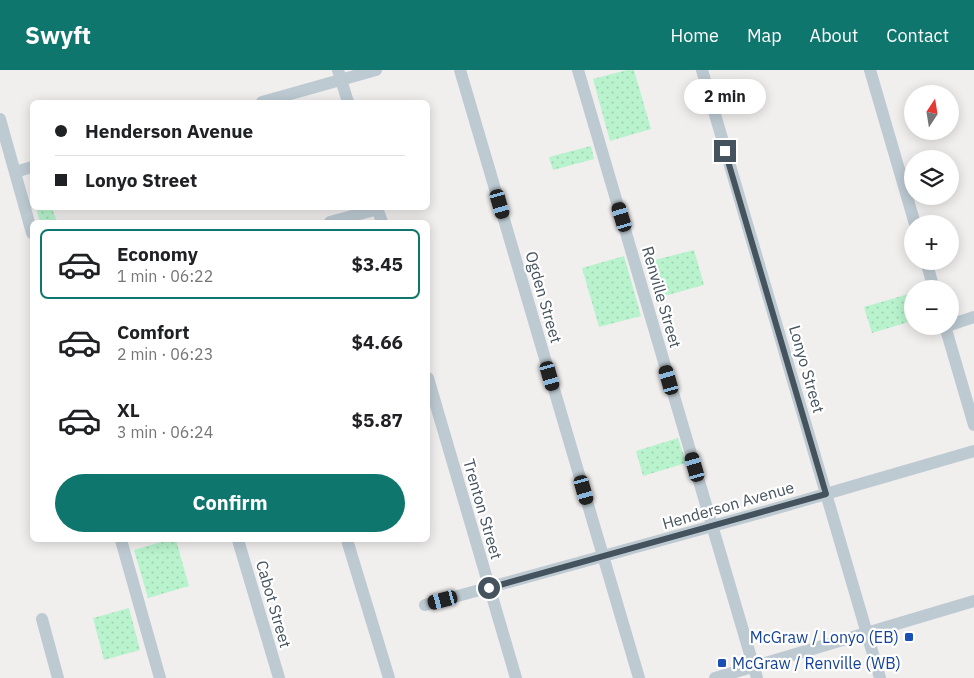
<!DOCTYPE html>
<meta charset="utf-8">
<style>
:root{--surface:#fff;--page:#f2f2f2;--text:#202124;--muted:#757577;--line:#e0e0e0;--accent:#0f766e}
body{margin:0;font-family:"IBM Plex Sans",sans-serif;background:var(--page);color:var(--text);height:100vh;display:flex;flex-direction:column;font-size:19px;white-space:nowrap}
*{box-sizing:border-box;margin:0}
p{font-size:16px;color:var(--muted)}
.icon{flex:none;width:28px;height:28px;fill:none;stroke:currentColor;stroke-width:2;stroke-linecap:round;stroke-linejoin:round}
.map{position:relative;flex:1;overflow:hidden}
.panel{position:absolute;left:30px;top:150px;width:400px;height:322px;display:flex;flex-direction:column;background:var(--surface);border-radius:8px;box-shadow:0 2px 12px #0003}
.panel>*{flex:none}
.banner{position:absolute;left:30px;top:30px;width:400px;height:110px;border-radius:8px;box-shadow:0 2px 12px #0003;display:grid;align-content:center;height:110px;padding:0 25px;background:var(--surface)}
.needle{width:32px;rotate:12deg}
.tools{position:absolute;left:904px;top:15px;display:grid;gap:10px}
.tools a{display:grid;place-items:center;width:55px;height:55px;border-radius:50%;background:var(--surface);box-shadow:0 2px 12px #0003;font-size:25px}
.end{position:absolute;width:22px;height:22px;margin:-11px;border:6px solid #45535e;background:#fff;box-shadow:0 0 0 2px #fff}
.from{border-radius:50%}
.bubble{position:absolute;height:35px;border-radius:18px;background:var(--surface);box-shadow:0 2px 12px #0003;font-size:16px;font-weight:700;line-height:35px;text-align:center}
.car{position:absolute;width:15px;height:30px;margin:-15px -8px;border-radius:6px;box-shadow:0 0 4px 1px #0007;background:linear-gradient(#222 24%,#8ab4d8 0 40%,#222 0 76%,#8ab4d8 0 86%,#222 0)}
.banner b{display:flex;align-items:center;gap:18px;height:48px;font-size:19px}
.banner b+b{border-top:1px solid var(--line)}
.banner i{width:12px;height:12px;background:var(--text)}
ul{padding:9px 0 0;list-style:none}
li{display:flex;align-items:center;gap:15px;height:70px;margin:0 10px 8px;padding:0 15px;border:2px solid transparent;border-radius:8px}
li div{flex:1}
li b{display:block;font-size:19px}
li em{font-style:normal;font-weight:700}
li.active{border-color:var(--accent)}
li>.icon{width:45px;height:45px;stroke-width:1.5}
.button{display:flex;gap:10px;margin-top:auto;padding:10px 25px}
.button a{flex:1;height:58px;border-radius:30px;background:var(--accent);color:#fff;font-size:20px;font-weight:700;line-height:58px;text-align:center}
header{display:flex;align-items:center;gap:30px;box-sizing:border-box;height:70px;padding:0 25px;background:var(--accent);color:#fff}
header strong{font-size:24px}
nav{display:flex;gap:28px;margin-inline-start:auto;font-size:18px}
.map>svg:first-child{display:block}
.grass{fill:url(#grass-dots)}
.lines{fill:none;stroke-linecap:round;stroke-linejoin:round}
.minor{stroke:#bdcad2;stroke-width:12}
.route{stroke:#45535e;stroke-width:6}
.transit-dot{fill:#1a4fb4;stroke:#fff;stroke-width:2}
.labels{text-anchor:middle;stroke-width:4.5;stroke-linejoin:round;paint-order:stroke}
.street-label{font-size:16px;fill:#45535e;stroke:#fff}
.transit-label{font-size:16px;fill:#164399;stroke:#fff;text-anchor:end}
</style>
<header>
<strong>Swyft</strong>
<nav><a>Home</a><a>Map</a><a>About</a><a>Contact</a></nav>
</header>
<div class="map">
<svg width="974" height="608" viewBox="0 0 974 608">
<defs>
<pattern id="grass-dots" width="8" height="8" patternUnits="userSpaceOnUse" patternTransform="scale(1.25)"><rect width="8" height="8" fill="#b8f3cd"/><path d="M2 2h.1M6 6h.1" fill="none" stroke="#a0d2b2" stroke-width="1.8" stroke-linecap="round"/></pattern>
</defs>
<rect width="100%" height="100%" fill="#f1eeee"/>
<path class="grass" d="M 627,0 L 634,0 L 651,59 L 610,71 L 593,9 Z
M 591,76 L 594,89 L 553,100 L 549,87 Z
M 36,138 L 52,138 L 57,152 L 40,152 Z
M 694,180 L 704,215 L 657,228 L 647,192 Z
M 624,186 L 641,246 L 599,257 L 582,198 Z
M 912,223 L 912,251 L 872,263 L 864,237 Z
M 678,368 L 686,393 L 643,406 L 636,381 Z
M 168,470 L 176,470 L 189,516 L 148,528 L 134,480 Z
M 129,538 L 140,580 L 104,590 L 93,548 Z"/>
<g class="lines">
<path class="minor" d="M 338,0 L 348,32
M 460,0 L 639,608
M 578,0 L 757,608
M 702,0 L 880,608
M 870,0 L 915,154
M 262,32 L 376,0
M 0,49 L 32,163
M 15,102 L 32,97
M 377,138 L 382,152
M 330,152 L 378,139
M 926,191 L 934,219
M 950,255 L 974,247
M 945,256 L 974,355
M 428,308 L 516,608
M 121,470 L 160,608
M 238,470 L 279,608
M 347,470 L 389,608
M 425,535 L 767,441 L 974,381
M 42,549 L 58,608
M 715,608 L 974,531"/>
</g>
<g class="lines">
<path class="route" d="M 489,518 L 826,424 L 725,81"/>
</g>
<g class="transit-dot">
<rect x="904" y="562" width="10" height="10" rx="2.5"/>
<rect x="717" y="588" width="10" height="10" rx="2.5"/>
</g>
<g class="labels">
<g class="street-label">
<text transform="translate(544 227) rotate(74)" y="6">Ogden Street</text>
<text transform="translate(662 227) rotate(74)" y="6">Renville Street</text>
<text transform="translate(807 299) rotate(74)" y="6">Lonyo Street</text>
<text transform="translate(728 435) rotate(-16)" y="6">Henderson Avenue</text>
<text transform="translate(483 439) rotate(74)" y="6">Trenton Street</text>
<text transform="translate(274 534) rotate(74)" y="6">Cabot Street</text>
</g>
<g class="transit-label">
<text x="899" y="573">McGraw / Lonyo (EB)</text>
<text x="732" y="599" text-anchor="start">McGraw / Renville (WB)</text>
</g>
</g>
</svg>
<div class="tools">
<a><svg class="needle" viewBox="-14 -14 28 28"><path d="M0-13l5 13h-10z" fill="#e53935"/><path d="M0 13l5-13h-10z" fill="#757577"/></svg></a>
<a><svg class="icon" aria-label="layers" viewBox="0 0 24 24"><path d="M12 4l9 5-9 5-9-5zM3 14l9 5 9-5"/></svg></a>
<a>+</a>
<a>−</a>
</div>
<i class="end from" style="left:489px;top:518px"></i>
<i class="end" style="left:725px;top:81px"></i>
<div class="bubble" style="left:684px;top:9px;width:82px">2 min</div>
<i class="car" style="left:500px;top:134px;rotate:164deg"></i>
<i class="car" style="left:622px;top:147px;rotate:343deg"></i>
<i class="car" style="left:550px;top:306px;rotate:164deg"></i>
<i class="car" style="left:669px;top:310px;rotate:344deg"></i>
<i class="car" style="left:695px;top:397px;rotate:344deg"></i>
<i class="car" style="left:584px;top:420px;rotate:164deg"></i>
<i class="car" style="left:443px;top:530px;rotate:255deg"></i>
<div class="banner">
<b><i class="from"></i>Henderson Avenue</b>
<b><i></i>Lonyo Street</b>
</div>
<section class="panel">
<ul>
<li class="active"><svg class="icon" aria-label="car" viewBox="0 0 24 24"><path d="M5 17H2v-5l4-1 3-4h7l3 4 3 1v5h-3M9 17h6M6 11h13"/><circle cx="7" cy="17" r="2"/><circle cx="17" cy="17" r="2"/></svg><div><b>Economy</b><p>1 min · 06:22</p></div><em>$3.45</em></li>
<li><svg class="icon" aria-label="car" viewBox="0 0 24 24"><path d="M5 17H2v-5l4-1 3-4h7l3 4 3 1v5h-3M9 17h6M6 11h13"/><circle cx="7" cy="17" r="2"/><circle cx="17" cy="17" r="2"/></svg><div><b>Comfort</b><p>2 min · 06:23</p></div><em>$4.66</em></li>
<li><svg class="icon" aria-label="car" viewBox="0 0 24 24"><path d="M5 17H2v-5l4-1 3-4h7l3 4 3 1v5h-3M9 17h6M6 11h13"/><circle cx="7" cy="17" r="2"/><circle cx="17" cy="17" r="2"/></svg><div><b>XL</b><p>3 min · 06:24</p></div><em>$5.87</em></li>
</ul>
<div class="button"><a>Confirm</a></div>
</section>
</div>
